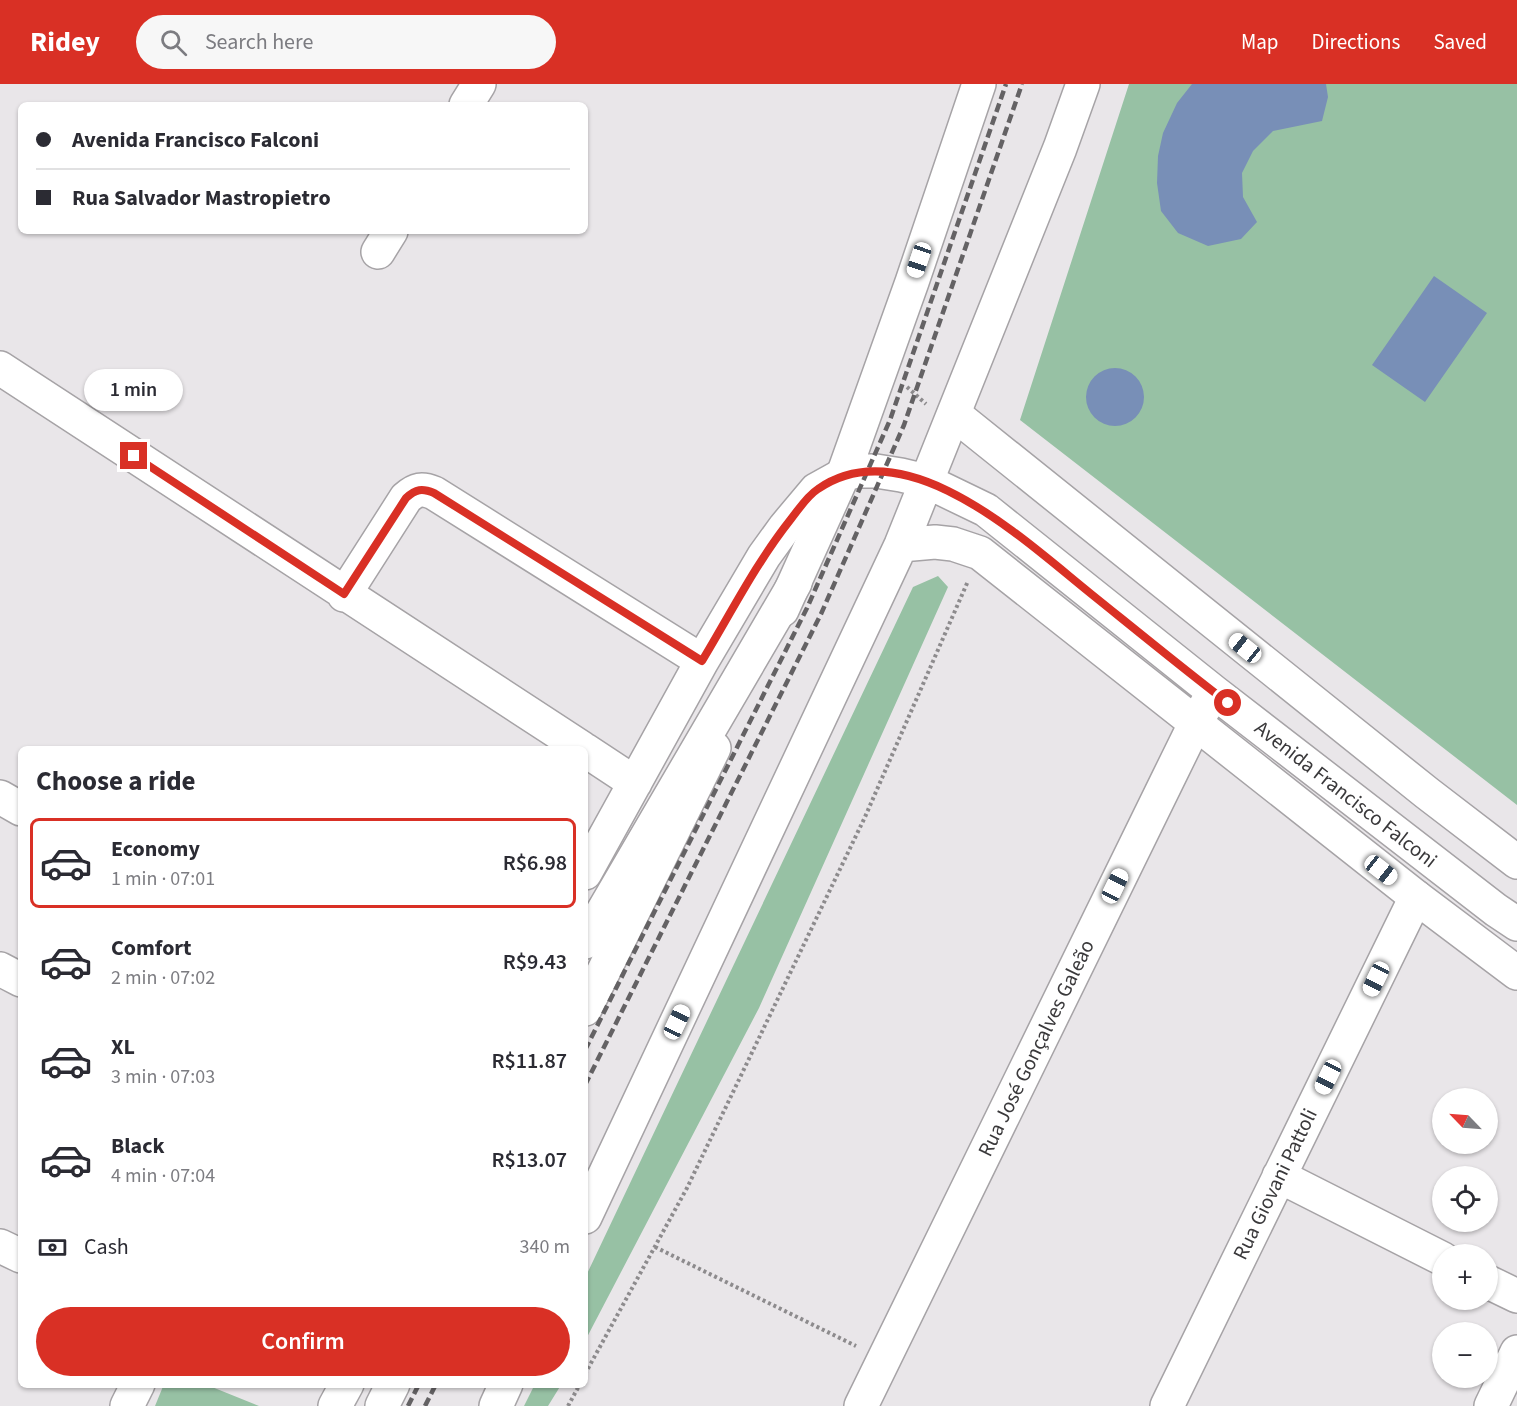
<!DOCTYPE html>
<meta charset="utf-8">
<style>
:root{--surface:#fff;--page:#f7f7f7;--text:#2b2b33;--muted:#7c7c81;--line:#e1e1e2;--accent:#d93025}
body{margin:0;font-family:"Source Sans 3",sans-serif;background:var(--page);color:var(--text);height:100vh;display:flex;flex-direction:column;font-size:22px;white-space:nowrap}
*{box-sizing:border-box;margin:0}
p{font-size:20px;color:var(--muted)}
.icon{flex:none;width:33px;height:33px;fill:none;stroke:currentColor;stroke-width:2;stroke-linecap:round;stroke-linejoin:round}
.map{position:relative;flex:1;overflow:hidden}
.panel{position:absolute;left:18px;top:662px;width:570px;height:642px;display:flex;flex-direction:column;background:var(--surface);border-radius:9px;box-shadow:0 2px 4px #0004}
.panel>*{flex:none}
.guide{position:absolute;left:18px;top:18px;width:570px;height:132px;border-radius:9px;box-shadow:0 2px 4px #0004;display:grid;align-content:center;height:132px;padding:0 18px;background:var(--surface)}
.needle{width:39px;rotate:295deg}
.controls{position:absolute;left:1432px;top:1004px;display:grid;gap:12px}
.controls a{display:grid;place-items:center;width:66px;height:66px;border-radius:50%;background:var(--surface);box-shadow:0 2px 4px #0004;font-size:30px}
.end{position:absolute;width:27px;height:27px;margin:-14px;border:8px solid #d93025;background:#fff;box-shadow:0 0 0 3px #fff}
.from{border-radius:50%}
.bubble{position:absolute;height:42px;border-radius:21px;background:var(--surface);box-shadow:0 2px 4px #0004;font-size:20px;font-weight:600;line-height:42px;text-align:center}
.car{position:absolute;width:18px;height:36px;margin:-18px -9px;border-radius:8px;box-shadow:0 0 4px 2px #0007;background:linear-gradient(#fff 24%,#345 0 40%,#fff 0 76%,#345 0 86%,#fff 0)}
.guide b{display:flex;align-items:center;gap:21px;height:57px;font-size:22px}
.guide b+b{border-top:2px solid var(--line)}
.guide i{width:15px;height:15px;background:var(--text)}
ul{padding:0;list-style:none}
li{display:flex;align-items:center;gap:18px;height:90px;margin:0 12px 9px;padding:0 6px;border:3px solid transparent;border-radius:9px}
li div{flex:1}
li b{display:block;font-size:22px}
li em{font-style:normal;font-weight:600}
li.active{border-color:var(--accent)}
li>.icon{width:54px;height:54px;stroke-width:1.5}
h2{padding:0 18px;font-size:27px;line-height:72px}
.pay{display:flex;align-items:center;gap:15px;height:66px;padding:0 18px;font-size:22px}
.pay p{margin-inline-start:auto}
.cta{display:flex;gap:12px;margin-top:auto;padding:12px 18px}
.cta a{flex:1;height:69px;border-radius:36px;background:var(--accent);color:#fff;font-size:24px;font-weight:600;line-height:69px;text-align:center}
header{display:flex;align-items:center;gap:36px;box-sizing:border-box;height:84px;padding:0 30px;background:var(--accent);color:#fff}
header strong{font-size:28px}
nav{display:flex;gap:33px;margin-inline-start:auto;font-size:21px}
.search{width:420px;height:54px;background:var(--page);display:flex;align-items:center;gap:15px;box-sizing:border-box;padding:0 21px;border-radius:33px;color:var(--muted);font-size:22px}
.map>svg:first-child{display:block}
.green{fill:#97c1a4}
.water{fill:#788fb7}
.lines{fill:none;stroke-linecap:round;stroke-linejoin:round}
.minor-casing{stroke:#a6a3a6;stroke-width:36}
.major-casing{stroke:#a6a3a6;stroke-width:36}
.highway-casing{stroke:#a6a3a6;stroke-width:36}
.path{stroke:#8d8b8d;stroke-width:4;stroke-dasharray:3 3;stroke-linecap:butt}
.minor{stroke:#fff;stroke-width:33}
.major{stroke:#fff;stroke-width:33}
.highway{stroke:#fff;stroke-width:33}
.rail{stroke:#646264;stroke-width:4.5;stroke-dasharray:9 4.5;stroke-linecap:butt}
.route{stroke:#d93025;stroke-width:8}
.labels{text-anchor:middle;stroke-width:6;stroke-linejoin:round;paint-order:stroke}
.street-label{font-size:21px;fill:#3a393b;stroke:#fff}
</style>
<header>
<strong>Ridey</strong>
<div class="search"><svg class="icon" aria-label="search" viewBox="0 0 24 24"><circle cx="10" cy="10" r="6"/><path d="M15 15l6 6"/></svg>Search here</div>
<nav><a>Map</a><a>Directions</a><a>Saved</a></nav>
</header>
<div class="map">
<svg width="1517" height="1322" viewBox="0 0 1517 1322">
<rect width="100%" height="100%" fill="#e9e6e9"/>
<path class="green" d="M 1129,0 L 1517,0 L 1517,721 L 1020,336 Z
M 938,492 L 948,503 L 759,924 L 585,1257 L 585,1194 L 913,503 Z
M 164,1300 L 207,1301 L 259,1322 L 155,1322 Z
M 535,1300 L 561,1300 L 561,1301 L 548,1322 L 524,1322 Z"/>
<path class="water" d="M 1192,0 L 1326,0 L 1328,13 L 1322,37 L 1273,47 L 1253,67 L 1242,89 L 1243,113 L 1257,138 L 1241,155 L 1208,162 L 1178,149 L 1161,127 L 1157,99 L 1158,72 L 1163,49 L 1177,19 Z
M 1434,192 L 1487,229 L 1425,318 L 1372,281 Z
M1086 313a29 29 0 1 1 58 0a29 29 0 1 1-58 0Z"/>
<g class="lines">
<defs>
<path id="minor" d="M 466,21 L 479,0
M 378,168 L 391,147
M 0,284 L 582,664
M 954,330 L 1427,709 L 1517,778
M 344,511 L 406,414 C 416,405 422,404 434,409 L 702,577
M 585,666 L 635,699
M 0,713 L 21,725
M 585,789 L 702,577 L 764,472 L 785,443 L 816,406 L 843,391
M 0,885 L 21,896
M 1279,1092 L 1443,1175
M 0,1162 L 21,1172
M 1488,1198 L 1517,1212
M 127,1322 L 138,1300
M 861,1322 L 1168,695 L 1195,640 L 1209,616
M 1167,1322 L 1416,813
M 1491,1322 L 1517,1268"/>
<path id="major" d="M 843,391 L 856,387 L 876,387 L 901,391 L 926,397 L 986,426 L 1214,608 L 1496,826 L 1517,840
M 901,461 L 935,458 L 953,460 L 980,469 L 1416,813 L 1517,889
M 782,526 L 843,391 L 912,198 L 979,0
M 585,925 L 714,664
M 585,1133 L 901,461 L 1060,64 L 1083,0
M 382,1322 L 393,1300
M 496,1322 L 506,1300"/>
<path id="highway" d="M 585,858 L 795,499
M 335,1322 L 347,1300"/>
</defs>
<use href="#minor" class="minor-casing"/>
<use href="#major" class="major-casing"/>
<use href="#highway" class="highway-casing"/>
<path class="path" d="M 907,303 L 926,320
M 655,1163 L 856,1262
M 585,1290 L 687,1104 L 865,733 L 968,497
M 568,1322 L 580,1300"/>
<use href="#minor" class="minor"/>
<use href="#major" class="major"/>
<use href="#highway" class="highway"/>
<path class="rail" d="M 585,966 L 807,524 L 890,336 L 1006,0
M 585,1001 L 821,530 L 904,341 L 1022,0
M 408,1322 L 419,1300
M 425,1322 L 436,1300"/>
</g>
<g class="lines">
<path class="route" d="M 134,372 L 344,510 L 406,414 C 416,405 422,404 434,409 L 702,577 C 731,529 756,479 791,435 C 799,425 807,412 818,405 C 906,344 1024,456 1090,509 C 1136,546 1181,583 1228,619"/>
</g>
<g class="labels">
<g class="street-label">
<text transform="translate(1346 710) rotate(38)" y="7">Avenida Francisco Falconi</text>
<text transform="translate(1036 964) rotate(-64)" y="7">Rua José Gonçalves Galeão</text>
<text transform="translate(1275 1100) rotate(-64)" y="7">Rua Giovani Pattoli</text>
</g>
</g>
</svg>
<div class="controls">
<a><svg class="needle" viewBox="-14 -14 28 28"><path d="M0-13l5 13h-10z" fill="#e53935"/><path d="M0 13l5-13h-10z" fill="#7c7c81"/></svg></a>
<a><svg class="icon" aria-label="locate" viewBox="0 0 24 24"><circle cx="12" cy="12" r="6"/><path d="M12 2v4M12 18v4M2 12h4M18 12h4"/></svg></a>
<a>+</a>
<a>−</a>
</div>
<i class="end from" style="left:1228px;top:619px"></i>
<i class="end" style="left:134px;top:372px"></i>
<div class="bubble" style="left:84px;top:285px;width:99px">1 min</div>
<i class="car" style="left:919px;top:176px;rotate:199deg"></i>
<i class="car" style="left:1245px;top:564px;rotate:309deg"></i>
<i class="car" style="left:1381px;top:786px;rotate:128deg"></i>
<i class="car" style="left:1115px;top:802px;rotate:26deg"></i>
<i class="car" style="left:1376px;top:895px;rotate:206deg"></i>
<i class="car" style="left:677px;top:938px;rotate:25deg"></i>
<i class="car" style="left:1328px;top:993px;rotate:206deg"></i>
<div class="guide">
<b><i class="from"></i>Avenida Francisco Falconi</b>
<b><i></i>Rua Salvador Mastropietro</b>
</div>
<section class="panel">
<h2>Choose a ride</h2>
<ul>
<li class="active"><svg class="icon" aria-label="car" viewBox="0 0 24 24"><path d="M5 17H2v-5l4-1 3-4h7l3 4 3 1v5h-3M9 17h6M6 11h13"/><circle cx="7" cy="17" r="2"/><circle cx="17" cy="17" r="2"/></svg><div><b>Economy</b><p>1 min · 07:01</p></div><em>R$6.98</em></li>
<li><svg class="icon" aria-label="car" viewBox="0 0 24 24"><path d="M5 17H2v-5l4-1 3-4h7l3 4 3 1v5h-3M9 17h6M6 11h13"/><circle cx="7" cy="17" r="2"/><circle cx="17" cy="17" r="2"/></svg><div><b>Comfort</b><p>2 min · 07:02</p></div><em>R$9.43</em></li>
<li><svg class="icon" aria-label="car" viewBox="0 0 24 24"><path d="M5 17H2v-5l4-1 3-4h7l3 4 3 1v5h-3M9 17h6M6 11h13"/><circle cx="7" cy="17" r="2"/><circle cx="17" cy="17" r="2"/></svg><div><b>XL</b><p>3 min · 07:03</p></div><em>R$11.87</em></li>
<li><svg class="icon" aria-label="car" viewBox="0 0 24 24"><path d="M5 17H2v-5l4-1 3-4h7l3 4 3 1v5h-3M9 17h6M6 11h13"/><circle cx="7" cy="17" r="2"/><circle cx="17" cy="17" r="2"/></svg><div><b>Black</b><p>4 min · 07:04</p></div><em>R$13.07</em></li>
</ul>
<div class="pay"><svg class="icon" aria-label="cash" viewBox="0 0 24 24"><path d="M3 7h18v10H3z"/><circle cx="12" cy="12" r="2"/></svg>Cash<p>340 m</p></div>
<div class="cta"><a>Confirm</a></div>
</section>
</div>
